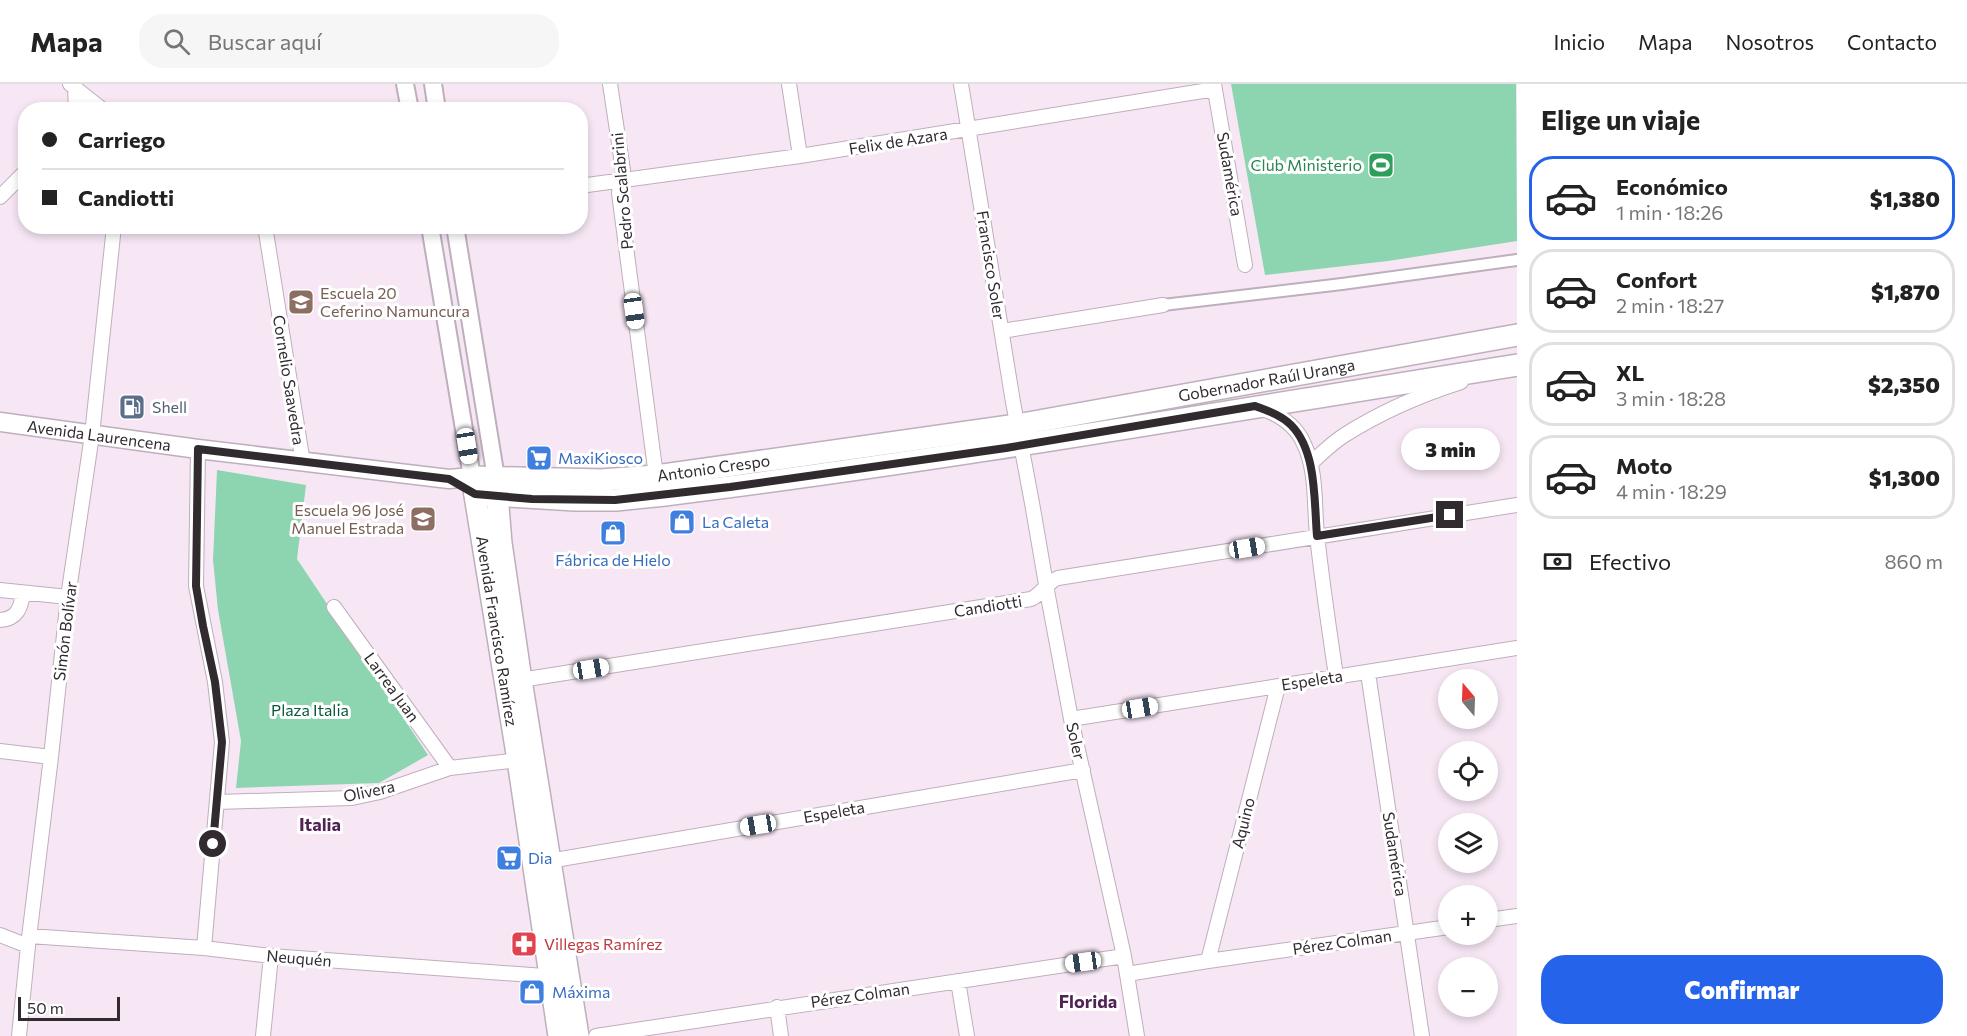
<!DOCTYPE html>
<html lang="es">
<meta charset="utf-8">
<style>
:root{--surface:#fff;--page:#f6f6f6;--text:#222;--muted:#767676;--line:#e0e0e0;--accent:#2563eb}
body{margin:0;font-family:Commissioner,sans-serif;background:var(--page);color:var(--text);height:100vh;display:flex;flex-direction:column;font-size:22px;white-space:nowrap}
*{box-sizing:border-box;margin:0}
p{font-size:20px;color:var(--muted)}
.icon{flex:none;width:33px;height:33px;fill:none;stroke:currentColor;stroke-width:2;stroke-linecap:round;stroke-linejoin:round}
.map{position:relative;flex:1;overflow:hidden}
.panel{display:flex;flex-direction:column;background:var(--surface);width:450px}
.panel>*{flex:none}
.hud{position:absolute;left:18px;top:18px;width:570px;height:132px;border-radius:24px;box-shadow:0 3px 9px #0003;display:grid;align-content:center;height:132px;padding:0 24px;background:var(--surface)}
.needle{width:39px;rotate:341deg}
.buttons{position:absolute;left:1438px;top:585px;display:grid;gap:12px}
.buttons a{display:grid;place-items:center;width:60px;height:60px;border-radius:50%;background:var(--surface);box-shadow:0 3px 9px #0003;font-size:30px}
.scale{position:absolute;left:18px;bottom:15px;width:102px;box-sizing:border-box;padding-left:6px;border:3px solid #312b30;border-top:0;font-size:16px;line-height:21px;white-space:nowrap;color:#312b30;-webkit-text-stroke:4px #fff;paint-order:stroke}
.end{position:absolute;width:27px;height:27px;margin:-14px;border:8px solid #312b30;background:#fff;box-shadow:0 0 0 3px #fff}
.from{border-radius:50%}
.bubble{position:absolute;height:42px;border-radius:21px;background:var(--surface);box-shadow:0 3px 9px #0003;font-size:20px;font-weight:800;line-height:42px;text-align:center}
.car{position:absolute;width:18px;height:36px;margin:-18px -9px;border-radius:8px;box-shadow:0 0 4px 2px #0007;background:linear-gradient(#fff 24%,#345 0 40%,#fff 0 76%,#345 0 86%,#fff 0)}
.hud b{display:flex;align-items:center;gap:21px;height:57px;font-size:22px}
.hud b+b{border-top:2px solid var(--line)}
.hud i{width:15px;height:15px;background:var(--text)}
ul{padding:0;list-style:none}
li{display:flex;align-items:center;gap:18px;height:84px;margin:0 12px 9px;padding:0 12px;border:3px solid var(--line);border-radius:24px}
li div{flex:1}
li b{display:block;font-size:22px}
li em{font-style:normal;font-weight:800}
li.selected{border-color:var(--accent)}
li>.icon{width:54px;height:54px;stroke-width:1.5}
h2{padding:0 24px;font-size:27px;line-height:72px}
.pay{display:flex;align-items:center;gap:15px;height:66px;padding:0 24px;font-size:22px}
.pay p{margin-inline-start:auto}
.primary-button{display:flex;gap:12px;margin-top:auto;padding:12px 24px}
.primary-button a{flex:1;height:69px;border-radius:24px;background:var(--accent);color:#fff;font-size:24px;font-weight:800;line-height:69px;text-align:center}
header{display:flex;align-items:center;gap:36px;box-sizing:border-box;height:84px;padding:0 30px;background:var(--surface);border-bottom:2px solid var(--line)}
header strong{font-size:28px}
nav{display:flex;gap:33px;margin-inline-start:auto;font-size:21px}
.search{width:420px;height:54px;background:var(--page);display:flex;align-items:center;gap:15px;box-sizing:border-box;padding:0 21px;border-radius:24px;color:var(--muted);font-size:22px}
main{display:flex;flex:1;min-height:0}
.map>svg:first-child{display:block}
.green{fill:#8dd5b0}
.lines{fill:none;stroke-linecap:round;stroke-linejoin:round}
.pedestrian-casing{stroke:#beafbd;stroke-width:14}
.minor-casing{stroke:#beafbd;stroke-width:16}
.tertiary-casing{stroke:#beafbd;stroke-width:20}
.secondary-casing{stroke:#beafbd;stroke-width:21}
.primary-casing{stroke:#beafbd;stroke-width:24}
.pedestrian{stroke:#fff;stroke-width:10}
.minor{stroke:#fff;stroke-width:14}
.tertiary{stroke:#fff;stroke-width:16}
.secondary{stroke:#fff;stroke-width:18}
.primary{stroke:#fff;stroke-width:21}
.route{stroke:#312b30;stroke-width:8}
.labels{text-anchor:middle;stroke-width:6;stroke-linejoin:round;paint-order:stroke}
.street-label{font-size:16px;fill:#312b30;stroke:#fff}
.leisure-label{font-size:16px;fill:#27864d;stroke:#fff;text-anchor:end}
.education-label{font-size:16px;fill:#785e54;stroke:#fff;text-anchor:start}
.service-label{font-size:16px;fill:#4e5e75;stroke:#fff;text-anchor:start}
.shop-label{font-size:16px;fill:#366cbe;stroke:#fff;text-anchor:start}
.park-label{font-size:16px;fill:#07573a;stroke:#fff}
.health-label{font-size:16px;fill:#be3a42;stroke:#fff;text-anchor:start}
.neighbourhood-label{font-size:18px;font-weight:bold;fill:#512355;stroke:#fff}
</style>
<header>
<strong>Mapa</strong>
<div class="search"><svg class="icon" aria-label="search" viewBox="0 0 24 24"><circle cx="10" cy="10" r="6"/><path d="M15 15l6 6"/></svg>Buscar aquí</div>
<nav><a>Inicio</a><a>Mapa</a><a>Nosotros</a><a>Contacto</a></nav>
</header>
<main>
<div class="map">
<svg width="1517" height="952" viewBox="0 0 1517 952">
<rect width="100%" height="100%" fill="#f7e7f5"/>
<path class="green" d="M 1231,0 L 1516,0 L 1517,157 L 1388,177 L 1265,191 Z
M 217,386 L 306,401 L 297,475 L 428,671 L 379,699 L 236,704 L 241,657 L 218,526 L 213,476 Z"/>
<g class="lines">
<defs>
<path id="pedestrian" d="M 1163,221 L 1342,200 L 1517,176"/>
<path id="minor" d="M 70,0 L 103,26
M 610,0 L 623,86 L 619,109 L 656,392
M 789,0 L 800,72
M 961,0 L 1013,318 L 1032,419 L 1048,512 L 1071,635 L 1124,872 L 1137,952
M 1214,0 L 1245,181
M 75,4 L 76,26
M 580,102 L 800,72 L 1215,5
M 0,113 L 26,87
M 265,142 L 303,379
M 1002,247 L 1163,221
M 1260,324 C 1278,330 1296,341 1304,360 C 1317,387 1314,422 1317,451 C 1322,498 1329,545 1336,592
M 198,365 L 196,502 L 215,598 L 222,658 L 204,864
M 1311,379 C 1321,370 1331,360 1343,352 C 1379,329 1420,311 1461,298
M 0,506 L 68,513
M 334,523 L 450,684
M 0,536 C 17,535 21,524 23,509
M 1368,589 L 1422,952
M 521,596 L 1031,515 C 1042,510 1047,498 1058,494 L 1517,421
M 1071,635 L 1517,564
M 0,667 L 51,673
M 217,718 L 352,714 L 380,708 L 450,684 L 518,676
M 549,777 L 1083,686
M 1488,836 L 1517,832
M 0,851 L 28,862
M 29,852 L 204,864 L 271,872 L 558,893
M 1208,877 L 1278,602
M 1127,890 L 1208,877 L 1449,843
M 958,897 L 967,952
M 777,923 L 781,952
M 19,952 L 28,862 L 51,673 L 68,513 L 92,351 L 114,142
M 263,952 L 271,872
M 596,952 L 1124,872"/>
<path id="tertiary" d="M 405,0 L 410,26
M 433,0 L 437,26
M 430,142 L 472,393
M 455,142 L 496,394"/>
<g id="secondary">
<path id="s1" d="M 0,338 L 198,365 L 449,395 L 472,393"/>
</g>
<g id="primary">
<path d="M 496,398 L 501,459 L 521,596 L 578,952"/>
<path d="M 475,410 L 575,416 L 616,416 L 665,411 C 950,376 1233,326 1517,281"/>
<path id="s2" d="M 559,952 L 518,676 L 472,393 L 601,396 L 656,392 L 1017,341 L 1517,251"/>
</g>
</defs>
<use href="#pedestrian" class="pedestrian-casing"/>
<use href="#minor" class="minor-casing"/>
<use href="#tertiary" class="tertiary-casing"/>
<use href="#secondary" class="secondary-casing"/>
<use href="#primary" class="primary-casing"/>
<use href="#pedestrian" class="pedestrian"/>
<use href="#minor" class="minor"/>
<use href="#tertiary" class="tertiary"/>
<use href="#secondary" class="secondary"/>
<use href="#primary" class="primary"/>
</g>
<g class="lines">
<path class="route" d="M 213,760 L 222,658 L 215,598 L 203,542 L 196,502 L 198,365 L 449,395 L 475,410 L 532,415 L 615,416 L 730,403 L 1006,364 L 1255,322 C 1268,327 1281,331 1291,341 C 1317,367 1314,418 1317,452 L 1450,431"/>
</g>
<defs>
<symbol id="stadium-square" viewBox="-11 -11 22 22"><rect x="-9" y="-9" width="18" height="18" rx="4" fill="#2e9e5b" stroke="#fff"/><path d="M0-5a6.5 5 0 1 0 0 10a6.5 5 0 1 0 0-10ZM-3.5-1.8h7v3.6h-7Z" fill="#fff"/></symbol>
<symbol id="school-square" viewBox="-11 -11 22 22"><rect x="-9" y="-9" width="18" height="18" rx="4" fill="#8d6e63" stroke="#fff"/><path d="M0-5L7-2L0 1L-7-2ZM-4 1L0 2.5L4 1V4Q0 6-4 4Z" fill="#fff"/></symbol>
<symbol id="fuel-square" viewBox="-11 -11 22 22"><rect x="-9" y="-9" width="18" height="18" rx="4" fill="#5c6f8a" stroke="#fff"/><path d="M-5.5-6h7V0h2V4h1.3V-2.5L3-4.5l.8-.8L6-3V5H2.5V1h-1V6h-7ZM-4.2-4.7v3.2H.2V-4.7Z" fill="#fff"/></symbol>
<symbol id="supermarket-square" viewBox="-11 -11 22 22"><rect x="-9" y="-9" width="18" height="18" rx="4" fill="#3f7fe0" stroke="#fff"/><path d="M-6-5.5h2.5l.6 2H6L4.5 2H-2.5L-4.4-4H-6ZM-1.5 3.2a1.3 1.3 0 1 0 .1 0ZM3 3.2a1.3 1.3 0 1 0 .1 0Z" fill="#fff"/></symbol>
<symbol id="shop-square" viewBox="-11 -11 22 22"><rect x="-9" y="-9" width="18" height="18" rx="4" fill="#3f7fe0" stroke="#fff"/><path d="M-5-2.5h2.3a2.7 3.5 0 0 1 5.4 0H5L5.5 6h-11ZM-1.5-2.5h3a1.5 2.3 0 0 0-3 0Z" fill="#fff"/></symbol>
<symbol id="pharmacy-square" viewBox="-11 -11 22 22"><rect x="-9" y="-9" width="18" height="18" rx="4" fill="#e0444e" stroke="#fff"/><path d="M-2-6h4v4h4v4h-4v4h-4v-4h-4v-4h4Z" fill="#fff"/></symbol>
</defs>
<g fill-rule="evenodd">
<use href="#stadium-square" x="1366" y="66" width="30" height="30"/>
<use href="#school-square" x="286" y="203" width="30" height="30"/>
<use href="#fuel-square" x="117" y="308" width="30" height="30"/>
<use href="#supermarket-square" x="524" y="359" width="30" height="30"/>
<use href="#school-square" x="408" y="420" width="30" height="30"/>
<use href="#shop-square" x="667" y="423" width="30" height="30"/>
<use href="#shop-square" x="598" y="434" width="30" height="30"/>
<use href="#supermarket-square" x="494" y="759" width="30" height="30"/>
<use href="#pharmacy-square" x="509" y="845" width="30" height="30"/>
<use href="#shop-square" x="517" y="893" width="30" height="30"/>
</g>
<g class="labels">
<g class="street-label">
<text transform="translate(898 57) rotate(-9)" y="6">Felix de Azara</text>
<text transform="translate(1230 90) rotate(80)" y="6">Sudamérica</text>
<text transform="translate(622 107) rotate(-95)" y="6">Pedro Scalabrini</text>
<text transform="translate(991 181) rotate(81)" y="6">Francisco Soler</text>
<text transform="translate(289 296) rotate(81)" y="6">Cornelio Saavedra</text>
<text dy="6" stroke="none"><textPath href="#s2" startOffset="1368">Gobernador Raúl Uranga</textPath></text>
<text dy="6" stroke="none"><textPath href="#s1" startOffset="100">Avenida Laurencena</textPath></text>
<text dy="6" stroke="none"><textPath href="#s2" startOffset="808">Antonio Crespo</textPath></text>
<text transform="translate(988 522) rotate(-9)" y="6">Candiotti</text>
<text transform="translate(65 547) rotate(-83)" y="6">Simón Bolívar</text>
<text transform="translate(497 547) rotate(81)" y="6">Avenida Francisco Ramírez</text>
<text transform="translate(1312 596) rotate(-9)" y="6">Espeleta</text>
<text transform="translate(392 603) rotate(54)" y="6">Larrea Juan</text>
<text transform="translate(1076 657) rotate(77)" y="6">Soler</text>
<text transform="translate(369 707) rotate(-12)" y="6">Olivera</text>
<text transform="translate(834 728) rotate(-10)" y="6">Espeleta</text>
<text transform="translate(1243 739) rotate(-76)" y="6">Aquino</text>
<text transform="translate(1395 770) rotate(81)" y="6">Sudamérica</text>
<text transform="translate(1342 858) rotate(-8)" y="6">Pérez Colman</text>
<text transform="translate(299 874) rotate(5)" y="6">Neuquén</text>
<text transform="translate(860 911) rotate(-8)" y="6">Pérez Colman</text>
</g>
<g class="leisure-label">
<text x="1362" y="87">Club Ministerio</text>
</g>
<g class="education-label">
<text x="320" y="215">Escuela 20<tspan x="320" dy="18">Ceferino Namuncura</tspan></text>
<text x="404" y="432" text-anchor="end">Escuela 96 José<tspan x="404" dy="18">Manuel Estrada</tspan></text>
</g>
<g class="service-label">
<text x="152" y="329">Shell</text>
</g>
<g class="shop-label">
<text x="558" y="380">MaxiKiosco</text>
<text x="702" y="444">La Caleta</text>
<text x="613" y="482" text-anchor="middle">Fábrica de Hielo</text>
<text x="528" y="780">Dia</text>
<text x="552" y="914">Máxima</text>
</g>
<g class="park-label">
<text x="310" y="632">Plaza Italia</text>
</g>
<g class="health-label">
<text x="544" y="866">Villegas Ramírez</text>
</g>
<g class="neighbourhood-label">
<text x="320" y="747">Italia</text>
<text x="1088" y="924">Florida</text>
</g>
</g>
</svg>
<div class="buttons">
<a><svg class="needle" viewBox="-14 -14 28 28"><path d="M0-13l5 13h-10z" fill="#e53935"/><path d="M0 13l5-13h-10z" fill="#767676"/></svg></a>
<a><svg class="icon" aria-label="locate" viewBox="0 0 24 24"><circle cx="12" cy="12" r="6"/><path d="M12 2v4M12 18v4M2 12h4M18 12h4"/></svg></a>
<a><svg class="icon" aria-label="layers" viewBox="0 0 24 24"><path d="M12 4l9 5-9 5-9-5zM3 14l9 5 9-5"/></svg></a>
<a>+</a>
<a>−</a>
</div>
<div class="scale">50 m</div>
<i class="end from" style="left:213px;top:760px"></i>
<i class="end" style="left:1450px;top:431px"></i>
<div class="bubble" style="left:1401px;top:344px;width:99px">3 min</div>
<i class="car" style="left:634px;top:227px;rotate:172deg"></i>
<i class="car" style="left:467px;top:362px;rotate:171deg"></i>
<i class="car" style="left:1247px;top:464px;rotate:81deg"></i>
<i class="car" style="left:591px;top:585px;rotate:81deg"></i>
<i class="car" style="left:1140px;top:624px;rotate:81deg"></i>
<i class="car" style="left:758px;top:741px;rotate:260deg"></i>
<i class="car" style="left:1083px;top:878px;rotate:262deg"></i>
<div class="hud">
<b><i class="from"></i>Carriego</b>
<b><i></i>Candiotti</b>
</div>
</div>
<section class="panel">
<h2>Elige un viaje</h2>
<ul>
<li class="selected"><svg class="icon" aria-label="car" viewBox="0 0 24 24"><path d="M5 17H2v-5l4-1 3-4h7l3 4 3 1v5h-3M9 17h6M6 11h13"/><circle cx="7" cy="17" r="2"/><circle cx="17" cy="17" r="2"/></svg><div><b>Económico</b><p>1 min · 18:26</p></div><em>$1,380</em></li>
<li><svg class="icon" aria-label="car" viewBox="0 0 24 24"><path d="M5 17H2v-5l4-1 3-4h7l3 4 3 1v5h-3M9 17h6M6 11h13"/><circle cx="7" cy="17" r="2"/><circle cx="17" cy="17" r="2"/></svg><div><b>Confort</b><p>2 min · 18:27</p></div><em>$1,870</em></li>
<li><svg class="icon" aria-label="car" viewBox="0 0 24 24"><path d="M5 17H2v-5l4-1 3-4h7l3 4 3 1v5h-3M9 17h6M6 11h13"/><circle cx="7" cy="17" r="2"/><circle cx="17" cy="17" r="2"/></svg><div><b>XL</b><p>3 min · 18:28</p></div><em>$2,350</em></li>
<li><svg class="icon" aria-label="car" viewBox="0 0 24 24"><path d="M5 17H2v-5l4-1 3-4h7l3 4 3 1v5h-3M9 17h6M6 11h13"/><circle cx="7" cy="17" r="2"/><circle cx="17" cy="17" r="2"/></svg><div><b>Moto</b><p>4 min · 18:29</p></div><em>$1,300</em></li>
</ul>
<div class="pay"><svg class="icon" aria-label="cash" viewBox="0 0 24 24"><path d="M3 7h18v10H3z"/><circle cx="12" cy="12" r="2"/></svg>Efectivo<p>860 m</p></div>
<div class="primary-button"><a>Confirmar</a></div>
</section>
</main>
